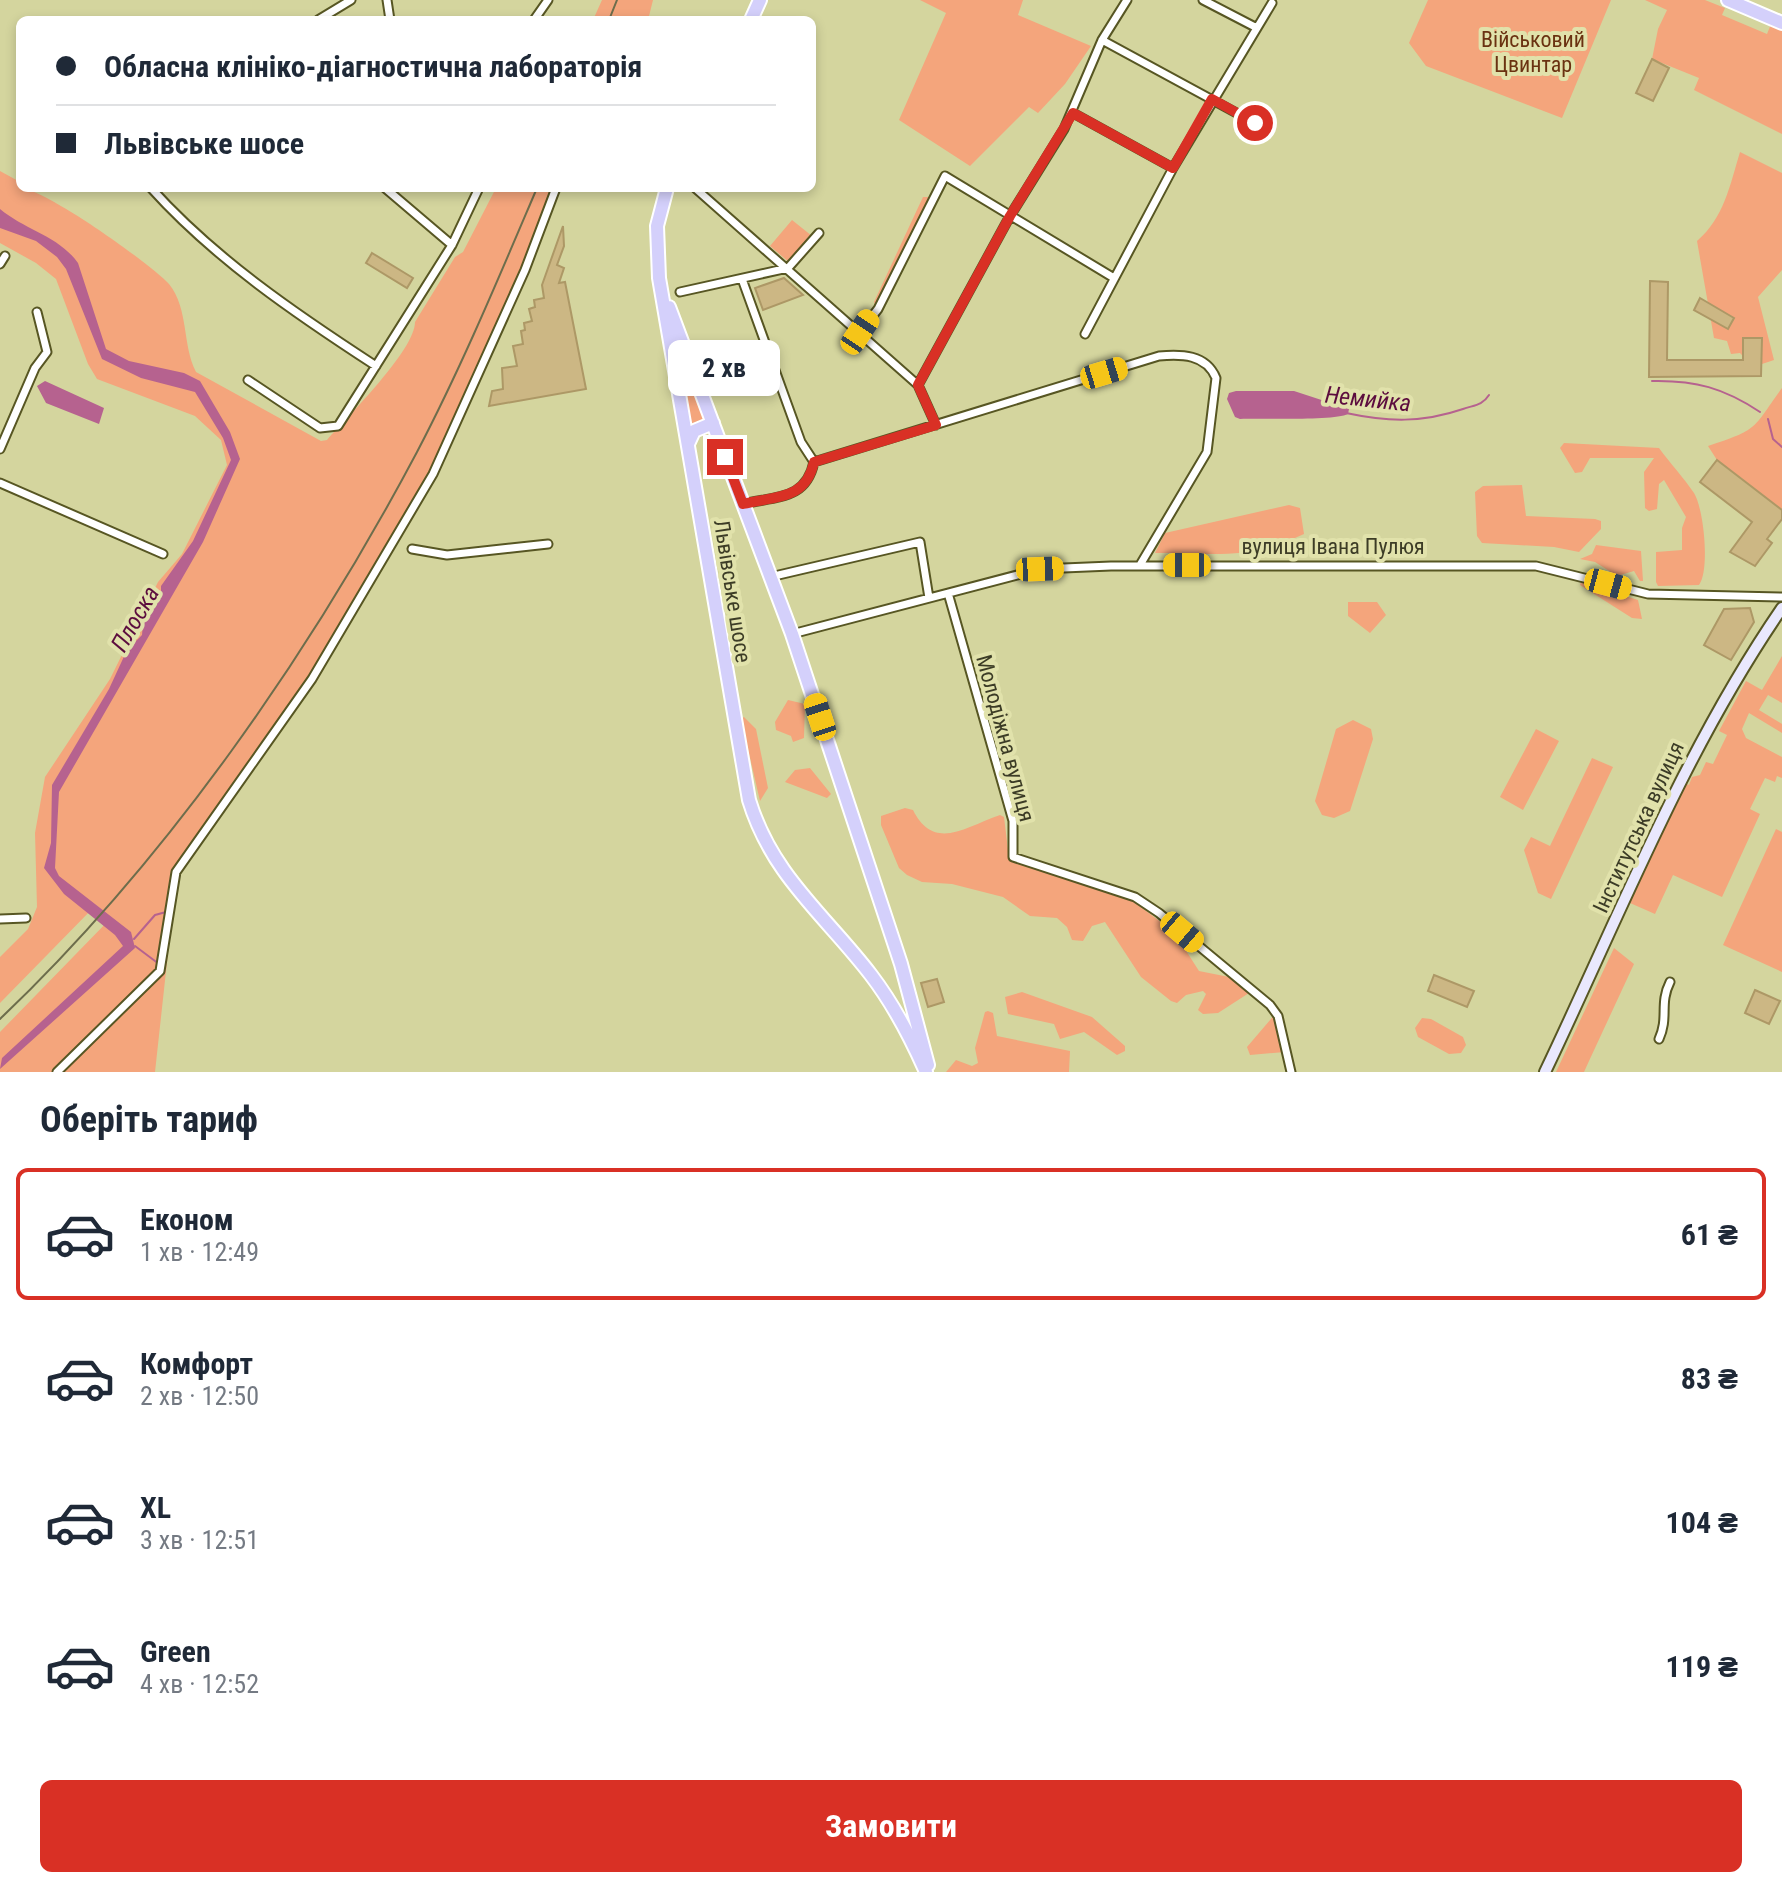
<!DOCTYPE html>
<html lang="uk">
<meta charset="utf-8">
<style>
:root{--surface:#fff;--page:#f2f2f3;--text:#1f2937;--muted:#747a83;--line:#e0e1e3;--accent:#d93025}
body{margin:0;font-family:"Roboto Condensed",sans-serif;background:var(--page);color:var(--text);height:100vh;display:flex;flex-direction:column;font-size:30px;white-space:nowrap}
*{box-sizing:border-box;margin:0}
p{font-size:26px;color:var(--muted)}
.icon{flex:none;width:44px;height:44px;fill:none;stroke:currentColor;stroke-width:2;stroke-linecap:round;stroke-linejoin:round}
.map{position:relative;height:1072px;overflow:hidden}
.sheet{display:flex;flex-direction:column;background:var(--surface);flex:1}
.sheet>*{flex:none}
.top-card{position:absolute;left:16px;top:16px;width:800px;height:176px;border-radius:12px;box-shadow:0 4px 12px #0003;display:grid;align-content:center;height:176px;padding:0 40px;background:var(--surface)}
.end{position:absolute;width:36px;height:36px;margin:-18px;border:10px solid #d93025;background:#fff;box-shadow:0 0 0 4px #fff}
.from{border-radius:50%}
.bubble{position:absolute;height:56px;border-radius:12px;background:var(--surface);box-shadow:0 4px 12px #0003;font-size:26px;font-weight:700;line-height:56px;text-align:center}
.car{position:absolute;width:24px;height:48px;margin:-24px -12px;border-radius:10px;box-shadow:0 0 6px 2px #0007;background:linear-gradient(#f5c518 24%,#345 0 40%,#f5c518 0 76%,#345 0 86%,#f5c518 0)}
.top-card b{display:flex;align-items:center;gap:28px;height:76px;font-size:30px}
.top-card b+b{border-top:2px solid var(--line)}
.top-card i{width:20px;height:20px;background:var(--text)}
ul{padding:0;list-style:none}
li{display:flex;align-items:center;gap:24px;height:132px;margin:0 16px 12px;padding:0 24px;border:4px solid transparent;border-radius:12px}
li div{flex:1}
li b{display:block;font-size:30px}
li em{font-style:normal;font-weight:700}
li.active{border-color:var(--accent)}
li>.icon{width:72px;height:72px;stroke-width:1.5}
h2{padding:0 40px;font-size:36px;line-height:96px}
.action{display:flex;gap:16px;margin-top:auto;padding:16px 40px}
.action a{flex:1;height:92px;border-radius:12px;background:var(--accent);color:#fff;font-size:32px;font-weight:700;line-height:92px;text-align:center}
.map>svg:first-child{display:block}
.green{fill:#f4a57c}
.water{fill:#b6628f}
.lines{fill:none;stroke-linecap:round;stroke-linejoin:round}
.stream{stroke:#b6628f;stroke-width:2}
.building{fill:#ccb784;stroke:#ad9866;stroke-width:2}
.street-casing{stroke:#575623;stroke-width:11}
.secondary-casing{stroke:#575623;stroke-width:14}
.primary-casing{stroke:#fff;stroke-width:16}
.street{stroke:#fff;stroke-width:7}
.secondary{stroke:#e9e8fd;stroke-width:10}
.primary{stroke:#d4d0fb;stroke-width:12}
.rail{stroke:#6d6d4c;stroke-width:2}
.route{stroke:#d93025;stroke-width:10}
.labels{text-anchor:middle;stroke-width:8;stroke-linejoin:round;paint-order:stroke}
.park-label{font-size:22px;fill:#6a3211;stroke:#e1e2ab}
.street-label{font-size:22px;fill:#3c3c26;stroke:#e1e2ab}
.water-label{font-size:24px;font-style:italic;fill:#5c0d3e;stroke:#e1e2ab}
</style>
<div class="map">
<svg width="1782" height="1072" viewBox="0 0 1782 1072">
<rect width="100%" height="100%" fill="#d4d59e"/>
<path class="green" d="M 602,0 L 653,0 L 648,20 L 593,20 Z
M 920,0 L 1023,0 L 1018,15 L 1091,46 L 1065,84 L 1038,113 L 1029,107 L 970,166 L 899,120 L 946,13 Z
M 1428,0 L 1611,0 L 1562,118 L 1426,66 L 1409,43 Z
M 1645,0 L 1705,0 L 1725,8 L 1722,15 L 1767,34 L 1771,24 L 1782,30 L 1782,134 L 1694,90 L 1699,78 L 1652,59 L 1658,29 L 1667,10 Z
M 1740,152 L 1782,173 L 1782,270 L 1758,297 L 1774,360 L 1753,367 L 1740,353 L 1731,354 L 1727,341 L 1714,338 L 1697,241 C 1724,218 1730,185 1740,152 Z
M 0,171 L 20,182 L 20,188 C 44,188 151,264 169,284 C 189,309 182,345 196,372 L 321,441 L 327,440 C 349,415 415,350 415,322 L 455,257 L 463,252 L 496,188 L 556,188 L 525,270 L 433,474 L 336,641 L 176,872 L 165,952 L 168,953 L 155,1072 L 0,1072 L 0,1032 L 111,918 L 96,905 L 0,1003 L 0,957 L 28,929 L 37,907 L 35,833 L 45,777 L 110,679 L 158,582 L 182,554 L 227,465 L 221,440 L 195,416 L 97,379 L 88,364 L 56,279 L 36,263 L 0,243 Z
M 923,197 L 929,197 L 875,304 L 874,302 Z
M 792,220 L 812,236 L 790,263 L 770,246 Z
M 659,278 L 713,423 L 691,437 Z
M 1782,388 L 1782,510 L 1717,460 L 1708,446 C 1760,429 1752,429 1782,388 Z
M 1564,443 L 1659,448 C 1670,463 1684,478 1694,493 C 1704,509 1710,571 1699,585 L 1658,586 L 1656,582 L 1656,552 L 1682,550 L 1682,528 L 1686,517 L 1664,480 L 1659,484 L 1657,509 L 1649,511 L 1645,508 L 1644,472 L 1654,458 L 1590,458 L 1582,472 L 1575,473 L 1560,448 Z
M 1522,485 L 1526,516 L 1595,519 L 1601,521 L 1601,529 L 1579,552 L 1554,547 L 1482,543 L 1477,536 L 1475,492 L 1483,486 Z
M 1289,505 L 1300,508 L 1304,534 C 1247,561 1215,553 1155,553 L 1165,533 Z
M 1596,545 L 1641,551 L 1643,581 L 1640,581 L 1634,571 L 1617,576 L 1595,562 L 1580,559 L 1592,554 Z
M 1581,582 L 1638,600 L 1642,619 L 1632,618 L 1580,585 Z
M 1348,602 L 1377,602 L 1386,615 L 1370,633 L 1348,616 Z
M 1782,656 L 1782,703 L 1768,695 L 1759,710 L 1782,724 L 1782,733 L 1749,713 L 1742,729 L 1746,738 L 1782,757 L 1782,778 L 1777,776 L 1775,782 L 1765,778 L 1750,809 L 1760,814 L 1722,897 L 1673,875 L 1655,914 L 1630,903 L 1685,783 L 1689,785 L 1692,777 L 1700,775 L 1706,762 L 1713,764 L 1727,735 L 1719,731 L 1746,681 L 1762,690 Z
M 788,700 L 805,704 L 804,738 L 793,742 L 791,736 L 776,730 L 775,722 Z
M 744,717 L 756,729 L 768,788 L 760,801 L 741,719 Z
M 1353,720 L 1371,729 L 1373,739 L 1350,811 L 1334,818 L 1322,815 L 1315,801 L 1336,729 Z
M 1536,729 L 1559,741 L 1523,810 L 1500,797 Z
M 1592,758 L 1613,767 L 1551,899 L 1538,893 L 1524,850 L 1531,837 L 1550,846 Z
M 810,768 L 831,794 L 827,798 L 785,782 L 795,770 Z
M 905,808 L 913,810 C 934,852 965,827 1000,815 L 1004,817 L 1009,858 L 1129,898 L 1174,932 L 1199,971 L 1234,978 L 1249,987 L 1249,993 L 1218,1013 L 1203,1014 L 1198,1010 L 1206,994 L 1203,991 L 1186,995 L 1177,1003 L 1171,1001 L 1141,977 L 1105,922 L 1092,926 L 1083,941 L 1072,940 L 1067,927 L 1057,918 L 1030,916 L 1003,897 L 952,884 L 922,882 L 907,875 L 899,868 L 881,825 L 881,816 Z
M 1776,829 L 1782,832 L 1782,972 L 1723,945 Z
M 1614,948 L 1634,964 L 1589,1061 L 1584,1072 L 1556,1072 Z
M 1022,992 L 1092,1017 L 1125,1046 L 1125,1051 L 1117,1055 L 1084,1032 L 1060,1039 L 1054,1024 L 1008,1014 L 1005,997 Z
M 988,1011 L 993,1013 L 997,1036 L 1070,1051 L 1069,1072 L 946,1072 L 956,1060 L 972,1066 L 978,1063 L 975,1048 L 985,1012 Z
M 1276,1013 L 1285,1052 L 1250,1055 L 1247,1047 Z
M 1422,1018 L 1431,1019 L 1463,1037 L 1466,1045 L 1461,1053 L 1449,1054 L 1418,1037 L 1415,1028 Z"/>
<path class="water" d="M 0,209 C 25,230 59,236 78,263 L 106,349 L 129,361 L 184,373 L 200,381 L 230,432 L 240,459 L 203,542 L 59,792 L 55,868 L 59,876 L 131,932 L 135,948 L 0,1069 L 2,1058 L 123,946 L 115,935 L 64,894 L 44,868 L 51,843 L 52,785 L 109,689 L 127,650 L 142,635 L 143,623 L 161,594 L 161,586 L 193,541 L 231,460 L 223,438 L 195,392 L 141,378 L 102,359 L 66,269 L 57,257 L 36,241 L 0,228 Z
M 45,381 L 104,408 L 99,424 L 46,403 L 37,386 Z
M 1236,391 L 1294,391 L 1349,409 L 1348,414 C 1334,421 1262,418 1240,419 L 1235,417 L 1227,399 L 1229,393 Z"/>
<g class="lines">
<path class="stream" d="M 1652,381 C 1695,380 1724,388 1760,412
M 1346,413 C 1388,422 1422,423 1463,409 C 1474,405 1482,406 1489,395
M 1768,419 L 1773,439 L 1782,447
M 134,939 L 155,915 L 166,912
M 135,946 L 159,964"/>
</g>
<path class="building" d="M 1652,59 L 1669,68 L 1653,101 L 1636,93 Z
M 563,226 L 564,246 L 557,265 L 564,268 L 559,283 L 565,282 L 586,389 L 489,406 L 492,391 L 503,389 L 502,368 L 517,366 L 513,346 L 523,344 L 521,331 L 525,330 L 524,323 L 532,321 L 529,309 L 535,307 L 534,300 L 544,298 L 542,285 Z
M 372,253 L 413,278 L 407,288 L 366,263 Z
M 784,278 L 803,295 L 763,310 L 755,288 Z
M 1650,281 L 1668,282 L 1667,360 L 1743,360 L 1743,338 L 1762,338 L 1761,376 L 1649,377 Z
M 1700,298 L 1734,318 L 1728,329 L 1694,310 Z
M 1717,460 L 1782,510 L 1782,519 L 1767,539 L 1772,543 L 1755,566 L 1730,552 L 1752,522 L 1700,482 Z
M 1750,608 L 1754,622 L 1731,660 L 1704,645 L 1724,609 Z
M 1434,975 L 1474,991 L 1467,1007 L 1428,991 Z
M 937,979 L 944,1002 L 928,1007 L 921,983 Z
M 1755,990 L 1780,1001 L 1769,1024 L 1745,1013 Z"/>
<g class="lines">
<defs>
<path id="street" d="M 387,0 L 390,20
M 1203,0 L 1257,28
M 318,20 L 351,0
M 534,20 L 548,0
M 1102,40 L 1255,123
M 1073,113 L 1173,168
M 151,188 C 215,259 296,314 376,366
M 385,188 L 452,245
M 695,188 L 918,385 L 936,425
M 0,264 L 5,256
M 742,279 L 801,442 L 814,462 L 1159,356 C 1181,354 1206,354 1216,378 L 1207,452 L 1140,565
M 680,292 L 788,268 L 819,233
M 860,332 L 878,309 L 945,176 L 1114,278
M 1085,334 L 1173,168 L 1272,3
M 248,380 L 320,428 L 338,426 L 452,245 L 479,188
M 918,385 L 1010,216 L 1064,129 L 1102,40 L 1127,0
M 0,449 L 35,368 L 47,352 L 37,312
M 0,483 L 163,554
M 743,504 C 777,496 806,500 814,462
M 412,549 L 447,555 L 548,544
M 770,577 L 920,542 L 929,598
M 948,593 L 1013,821 L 1013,857 L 1135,897 L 1159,913 L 1270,1005 L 1278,1016 L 1291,1072
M 792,634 L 1040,569 L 1111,566 L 1536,566 L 1648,594 L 1782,597
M 0,919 L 26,918
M 1659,1039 C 1669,1017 1659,1004 1670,982
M 57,1072 L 160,971 L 176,872 L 312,679 L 433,474 L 525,270 L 556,188"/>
<path id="secondary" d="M 1545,1072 C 1620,915 1683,752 1782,608"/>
<path id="primary" d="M 1728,0 L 1782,23
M 751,20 L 760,0
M 667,188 L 657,226 L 659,278 L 749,800 C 772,876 826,916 871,975 C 894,1005 911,1038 926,1072
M 669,307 L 792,634 L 901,964 L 928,1065
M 688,444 L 694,431 L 713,423"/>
</defs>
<use href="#street" class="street-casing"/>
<use href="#secondary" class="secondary-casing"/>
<use href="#primary" class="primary-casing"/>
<use href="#street" class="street"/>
<use href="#secondary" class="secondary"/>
<use href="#primary" class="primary"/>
<path class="rail" d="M 609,20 L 617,0
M 0,1019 C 166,861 310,654 417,452 C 462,366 499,277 537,188"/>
</g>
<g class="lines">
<path class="route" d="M 725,457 L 743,504 C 776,496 806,500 814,462 L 936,425 L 918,385 L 1010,216 L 1073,113 L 1173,168 L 1212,99 L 1255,123"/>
</g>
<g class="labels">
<g class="park-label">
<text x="1533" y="47">Військовий<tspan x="1533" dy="25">Цвинтар</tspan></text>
</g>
<g class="street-label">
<text x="1333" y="554">вулиця Івана Пулюя</text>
<text transform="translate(733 591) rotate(81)" y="8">Львівське шосе</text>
<text transform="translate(1006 738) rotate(75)" y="8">Молодіжна вулиця</text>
<text transform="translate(1638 827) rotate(-65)" y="8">Інститутська вулиця</text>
</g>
<g class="water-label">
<text transform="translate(1368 399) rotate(6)" y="8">Немийка</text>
<text transform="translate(135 619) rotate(-60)" y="8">Плоска</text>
</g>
</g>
</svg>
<i class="end from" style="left:1255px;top:123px"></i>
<i class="end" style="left:725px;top:457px"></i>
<div class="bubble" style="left:668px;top:340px;width:112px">2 хв</div>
<i class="car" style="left:860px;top:332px;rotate:34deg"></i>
<i class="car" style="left:1104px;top:373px;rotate:73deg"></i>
<i class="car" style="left:1187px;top:565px;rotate:270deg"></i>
<i class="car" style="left:1040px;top:569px;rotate:88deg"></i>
<i class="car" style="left:1608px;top:584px;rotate:105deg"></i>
<i class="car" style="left:820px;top:717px;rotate:342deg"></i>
<i class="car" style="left:1182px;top:932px;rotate:130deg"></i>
<div class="top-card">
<b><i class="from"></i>Обласна клініко-діагностична лабораторія</b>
<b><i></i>Львівське шосе</b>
</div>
</div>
<section class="sheet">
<h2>Оберіть тариф</h2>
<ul>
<li class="active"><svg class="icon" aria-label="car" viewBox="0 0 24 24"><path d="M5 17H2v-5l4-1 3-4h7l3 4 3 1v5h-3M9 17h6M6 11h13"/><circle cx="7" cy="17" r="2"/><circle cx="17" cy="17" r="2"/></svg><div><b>Економ</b><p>1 хв · 12:49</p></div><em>61 ₴</em></li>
<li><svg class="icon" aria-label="car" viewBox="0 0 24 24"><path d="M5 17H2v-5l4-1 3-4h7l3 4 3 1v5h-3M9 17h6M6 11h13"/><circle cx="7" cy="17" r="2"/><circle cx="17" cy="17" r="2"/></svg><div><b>Комфорт</b><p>2 хв · 12:50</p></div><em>83 ₴</em></li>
<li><svg class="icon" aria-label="car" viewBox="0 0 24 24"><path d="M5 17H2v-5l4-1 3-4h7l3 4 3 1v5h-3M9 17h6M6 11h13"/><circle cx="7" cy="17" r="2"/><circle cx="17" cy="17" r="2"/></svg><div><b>XL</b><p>3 хв · 12:51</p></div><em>104 ₴</em></li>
<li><svg class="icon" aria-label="car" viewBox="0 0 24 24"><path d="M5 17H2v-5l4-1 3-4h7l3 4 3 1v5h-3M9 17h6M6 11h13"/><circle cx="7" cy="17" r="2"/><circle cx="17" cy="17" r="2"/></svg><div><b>Green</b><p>4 хв · 12:52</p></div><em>119 ₴</em></li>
</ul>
<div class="action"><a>Замовити</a></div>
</section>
